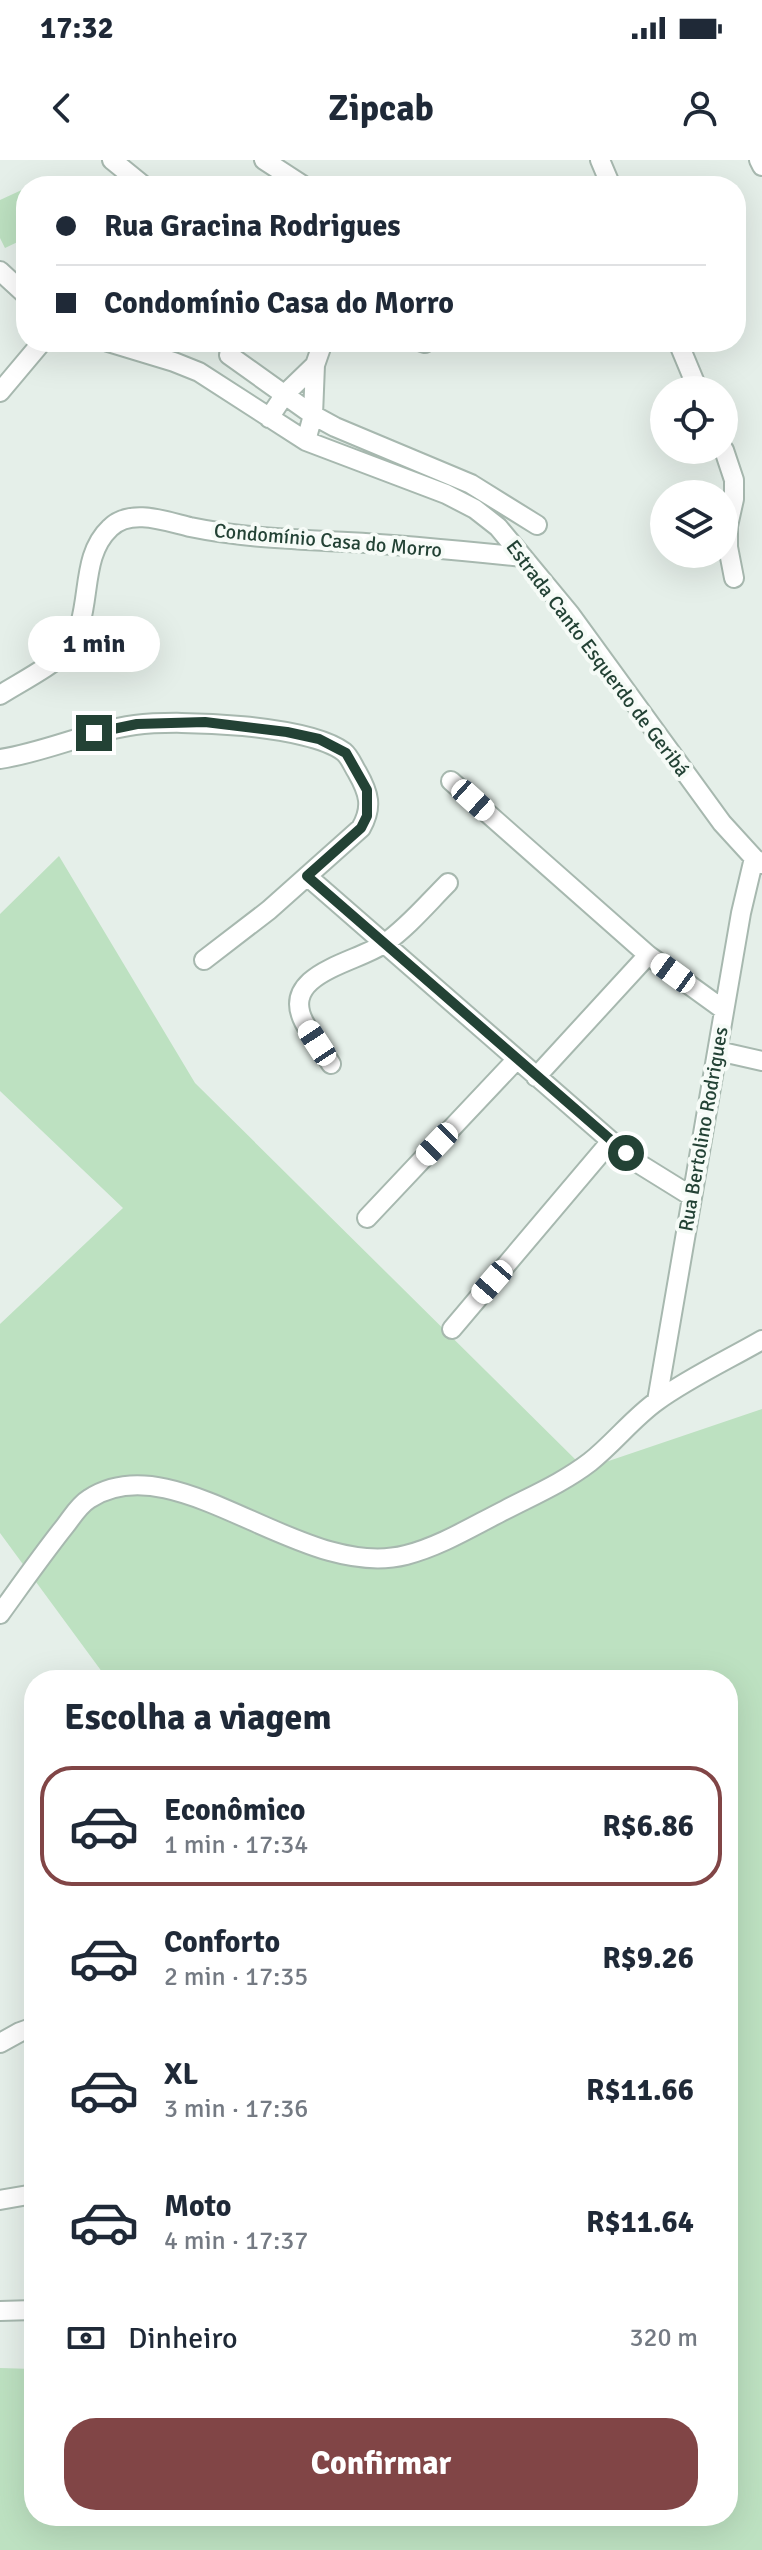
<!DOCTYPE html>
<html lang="pt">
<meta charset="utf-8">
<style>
:root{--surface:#fff;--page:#f2f2f3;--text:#1f2937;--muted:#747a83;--line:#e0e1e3;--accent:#814546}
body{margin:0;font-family:Signika,sans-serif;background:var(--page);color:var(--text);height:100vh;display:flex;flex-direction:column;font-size:30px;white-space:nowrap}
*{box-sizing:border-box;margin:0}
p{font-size:26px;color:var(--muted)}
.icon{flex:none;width:44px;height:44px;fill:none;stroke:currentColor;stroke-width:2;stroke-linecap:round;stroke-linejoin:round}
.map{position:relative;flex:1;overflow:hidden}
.drawer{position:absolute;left:24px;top:1510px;width:714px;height:856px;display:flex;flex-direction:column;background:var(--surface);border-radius:32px;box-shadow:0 8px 32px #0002}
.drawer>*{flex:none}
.guide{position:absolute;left:16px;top:16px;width:730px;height:176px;border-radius:32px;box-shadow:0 8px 32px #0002;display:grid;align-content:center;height:176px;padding:0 40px;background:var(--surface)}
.buttons{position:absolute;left:650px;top:216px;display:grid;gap:16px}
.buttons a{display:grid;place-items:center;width:88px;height:88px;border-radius:50%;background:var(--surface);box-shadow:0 8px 32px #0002;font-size:40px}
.end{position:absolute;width:36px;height:36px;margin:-18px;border:10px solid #234235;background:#fff;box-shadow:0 0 0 4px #fff}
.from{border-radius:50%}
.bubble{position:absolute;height:56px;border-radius:28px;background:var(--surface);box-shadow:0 8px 32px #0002;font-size:26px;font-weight:700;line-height:56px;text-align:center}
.car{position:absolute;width:24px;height:48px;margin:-24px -12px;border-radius:10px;box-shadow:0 0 6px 2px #0007;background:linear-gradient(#fff 24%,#345 0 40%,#fff 0 76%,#345 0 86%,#fff 0)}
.guide b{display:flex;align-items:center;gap:28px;height:76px;font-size:30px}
.guide b+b{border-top:2px solid var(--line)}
.guide i{width:20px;height:20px;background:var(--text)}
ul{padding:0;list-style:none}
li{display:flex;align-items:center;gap:24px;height:120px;margin:0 16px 12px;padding:0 24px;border:4px solid transparent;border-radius:32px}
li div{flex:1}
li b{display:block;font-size:30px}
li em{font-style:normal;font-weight:700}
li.current{border-color:var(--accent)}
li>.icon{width:72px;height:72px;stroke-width:1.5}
h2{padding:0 40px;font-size:36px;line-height:96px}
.pay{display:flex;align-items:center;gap:20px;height:88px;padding:0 40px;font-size:30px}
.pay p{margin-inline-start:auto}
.cta{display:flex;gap:16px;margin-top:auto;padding:16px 40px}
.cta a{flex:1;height:92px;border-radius:32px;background:var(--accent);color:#fff;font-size:32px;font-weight:700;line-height:92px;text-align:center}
.status{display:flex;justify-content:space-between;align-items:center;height:56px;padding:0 40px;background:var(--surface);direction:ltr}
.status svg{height:22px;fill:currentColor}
header{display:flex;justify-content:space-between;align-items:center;height:104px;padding:0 40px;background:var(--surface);font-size:36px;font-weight:700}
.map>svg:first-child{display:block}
.green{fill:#bde1c1}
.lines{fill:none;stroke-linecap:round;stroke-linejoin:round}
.minor-casing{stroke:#a7b8af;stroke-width:22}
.minor{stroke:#fff;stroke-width:18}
.route{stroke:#234235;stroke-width:10}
.labels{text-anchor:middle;stroke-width:8;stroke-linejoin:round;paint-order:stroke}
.street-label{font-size:20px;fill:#234235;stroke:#f6fbf7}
</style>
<div class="status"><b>17:32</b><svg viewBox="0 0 49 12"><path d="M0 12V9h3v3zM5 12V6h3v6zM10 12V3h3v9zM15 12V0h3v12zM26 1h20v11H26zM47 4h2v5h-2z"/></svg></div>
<header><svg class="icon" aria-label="back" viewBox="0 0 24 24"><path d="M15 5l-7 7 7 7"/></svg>Zipcab<svg class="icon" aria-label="person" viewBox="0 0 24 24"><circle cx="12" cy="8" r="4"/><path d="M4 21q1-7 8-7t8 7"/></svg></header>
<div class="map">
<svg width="762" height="2390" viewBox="0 0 762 2390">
<rect width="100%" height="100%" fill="#e5efe9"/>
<path class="green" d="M 26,28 L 26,78 L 5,88 L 0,78 L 0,40 Z
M 59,696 L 195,923 L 585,1309 L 762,1249 L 762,2390 L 0,2390 L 0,2208 L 34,2209 L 34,2356 L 728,2356 L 728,1520 L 108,1520 L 0,1373 L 0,1164 L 123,1048 L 0,931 L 0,754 Z"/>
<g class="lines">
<defs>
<path id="minor" d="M 112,0 L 144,26
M 264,0 L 304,26
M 600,0 L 611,26
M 759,0 L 762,6
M 0,111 L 26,135
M 108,182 L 174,202 L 199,212 L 306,281 L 446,334 L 475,349 L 498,367 L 570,454 L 722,663 L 754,698 L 762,704
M 422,182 L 425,183
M 678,182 L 698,230
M 229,195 L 313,255 L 335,267 L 471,324 L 537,365
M 0,232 L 42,182
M 269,258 L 285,234 L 315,205
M 306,281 L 313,255 L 315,205 L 323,182
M 724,290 L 734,320 L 734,339 L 728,366 L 728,387 L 734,418
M 0,535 C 17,524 54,505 66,491 C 96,456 76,400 110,368 C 130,348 165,361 190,367 C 243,378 294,379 347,382 C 406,385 465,391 523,397
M 0,599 C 46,592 89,571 135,565 C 180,559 309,565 344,592 C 350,597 353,606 357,612 C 369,633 373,647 361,668 L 269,750 L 204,800
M 451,621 L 648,795 L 724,850
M 307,716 L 611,981 L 641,1005 L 691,1036
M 718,891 L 762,901
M 331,904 C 323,891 312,877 304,862 C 279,813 357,803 385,783 C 408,767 428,743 448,723
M 536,917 L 648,795
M 367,1058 L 517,899
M 452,1169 L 611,981
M 657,1241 L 741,753 L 754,698
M 0,1454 C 21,1425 42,1395 65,1366 C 72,1357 79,1345 89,1339 C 176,1282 301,1422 406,1395 C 441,1386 473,1366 505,1350 C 534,1335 564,1322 590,1302 C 614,1283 633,1258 657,1241 C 687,1219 729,1199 762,1180
M 0,1883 L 20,1872 L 34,1867
M 0,2040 L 34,2034
M 0,2151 L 34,2150"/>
</defs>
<use href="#minor" class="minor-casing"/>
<use href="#minor" class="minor"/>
</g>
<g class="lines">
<path class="route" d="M 94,573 L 137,564 L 205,562 L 287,572 L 319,579 L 346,593 L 367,630 L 367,656 L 361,668 L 307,716 L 626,993"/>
</g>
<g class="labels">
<g class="street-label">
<text transform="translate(328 380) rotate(5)" y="7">Condomínio Casa do Morro</text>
<text transform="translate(598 498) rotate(53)" y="7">Estrada Canto Esquerdo de Geribá</text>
<text transform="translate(703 969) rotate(-80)" y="7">Rua Bertolino Rodrigues</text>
</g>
</g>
</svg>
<div class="buttons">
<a><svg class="icon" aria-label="locate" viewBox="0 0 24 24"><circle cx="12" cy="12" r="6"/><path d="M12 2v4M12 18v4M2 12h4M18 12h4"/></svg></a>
<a><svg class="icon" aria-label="layers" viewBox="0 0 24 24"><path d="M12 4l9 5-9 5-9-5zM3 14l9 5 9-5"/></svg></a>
</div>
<i class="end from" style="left:626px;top:993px"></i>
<i class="end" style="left:94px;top:573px"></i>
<div class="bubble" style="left:28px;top:456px;width:132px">1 min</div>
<i class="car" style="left:473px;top:640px;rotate:132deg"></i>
<i class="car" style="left:673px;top:813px;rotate:306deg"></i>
<i class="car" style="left:317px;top:883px;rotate:327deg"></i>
<i class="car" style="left:437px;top:984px;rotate:224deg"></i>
<i class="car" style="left:492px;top:1122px;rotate:221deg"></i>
<div class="guide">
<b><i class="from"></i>Rua Gracina Rodrigues</b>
<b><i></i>Condomínio Casa do Morro</b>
</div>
<section class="drawer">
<h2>Escolha a viagem</h2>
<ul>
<li class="current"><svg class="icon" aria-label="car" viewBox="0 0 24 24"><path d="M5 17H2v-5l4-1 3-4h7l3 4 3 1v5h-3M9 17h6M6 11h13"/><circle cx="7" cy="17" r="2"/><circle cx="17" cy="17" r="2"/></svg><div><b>Econômico</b><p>1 min · 17:34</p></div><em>R$6.86</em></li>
<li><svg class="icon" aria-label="car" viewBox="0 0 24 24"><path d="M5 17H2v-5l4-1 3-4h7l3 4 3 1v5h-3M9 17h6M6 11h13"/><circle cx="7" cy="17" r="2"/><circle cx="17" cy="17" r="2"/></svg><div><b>Conforto</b><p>2 min · 17:35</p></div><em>R$9.26</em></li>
<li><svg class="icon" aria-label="car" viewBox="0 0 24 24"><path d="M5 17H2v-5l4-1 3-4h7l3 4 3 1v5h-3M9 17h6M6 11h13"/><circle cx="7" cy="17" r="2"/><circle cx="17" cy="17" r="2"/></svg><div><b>XL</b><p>3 min · 17:36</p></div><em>R$11.66</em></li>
<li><svg class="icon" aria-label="car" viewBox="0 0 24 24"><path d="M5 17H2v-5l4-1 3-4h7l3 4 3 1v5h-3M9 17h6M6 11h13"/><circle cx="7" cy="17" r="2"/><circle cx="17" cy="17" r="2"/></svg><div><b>Moto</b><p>4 min · 17:37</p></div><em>R$11.64</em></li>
</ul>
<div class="pay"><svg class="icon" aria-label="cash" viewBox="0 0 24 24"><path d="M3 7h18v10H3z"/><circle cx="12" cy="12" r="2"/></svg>Dinheiro<p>320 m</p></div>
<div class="cta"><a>Confirmar</a></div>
</section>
</div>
